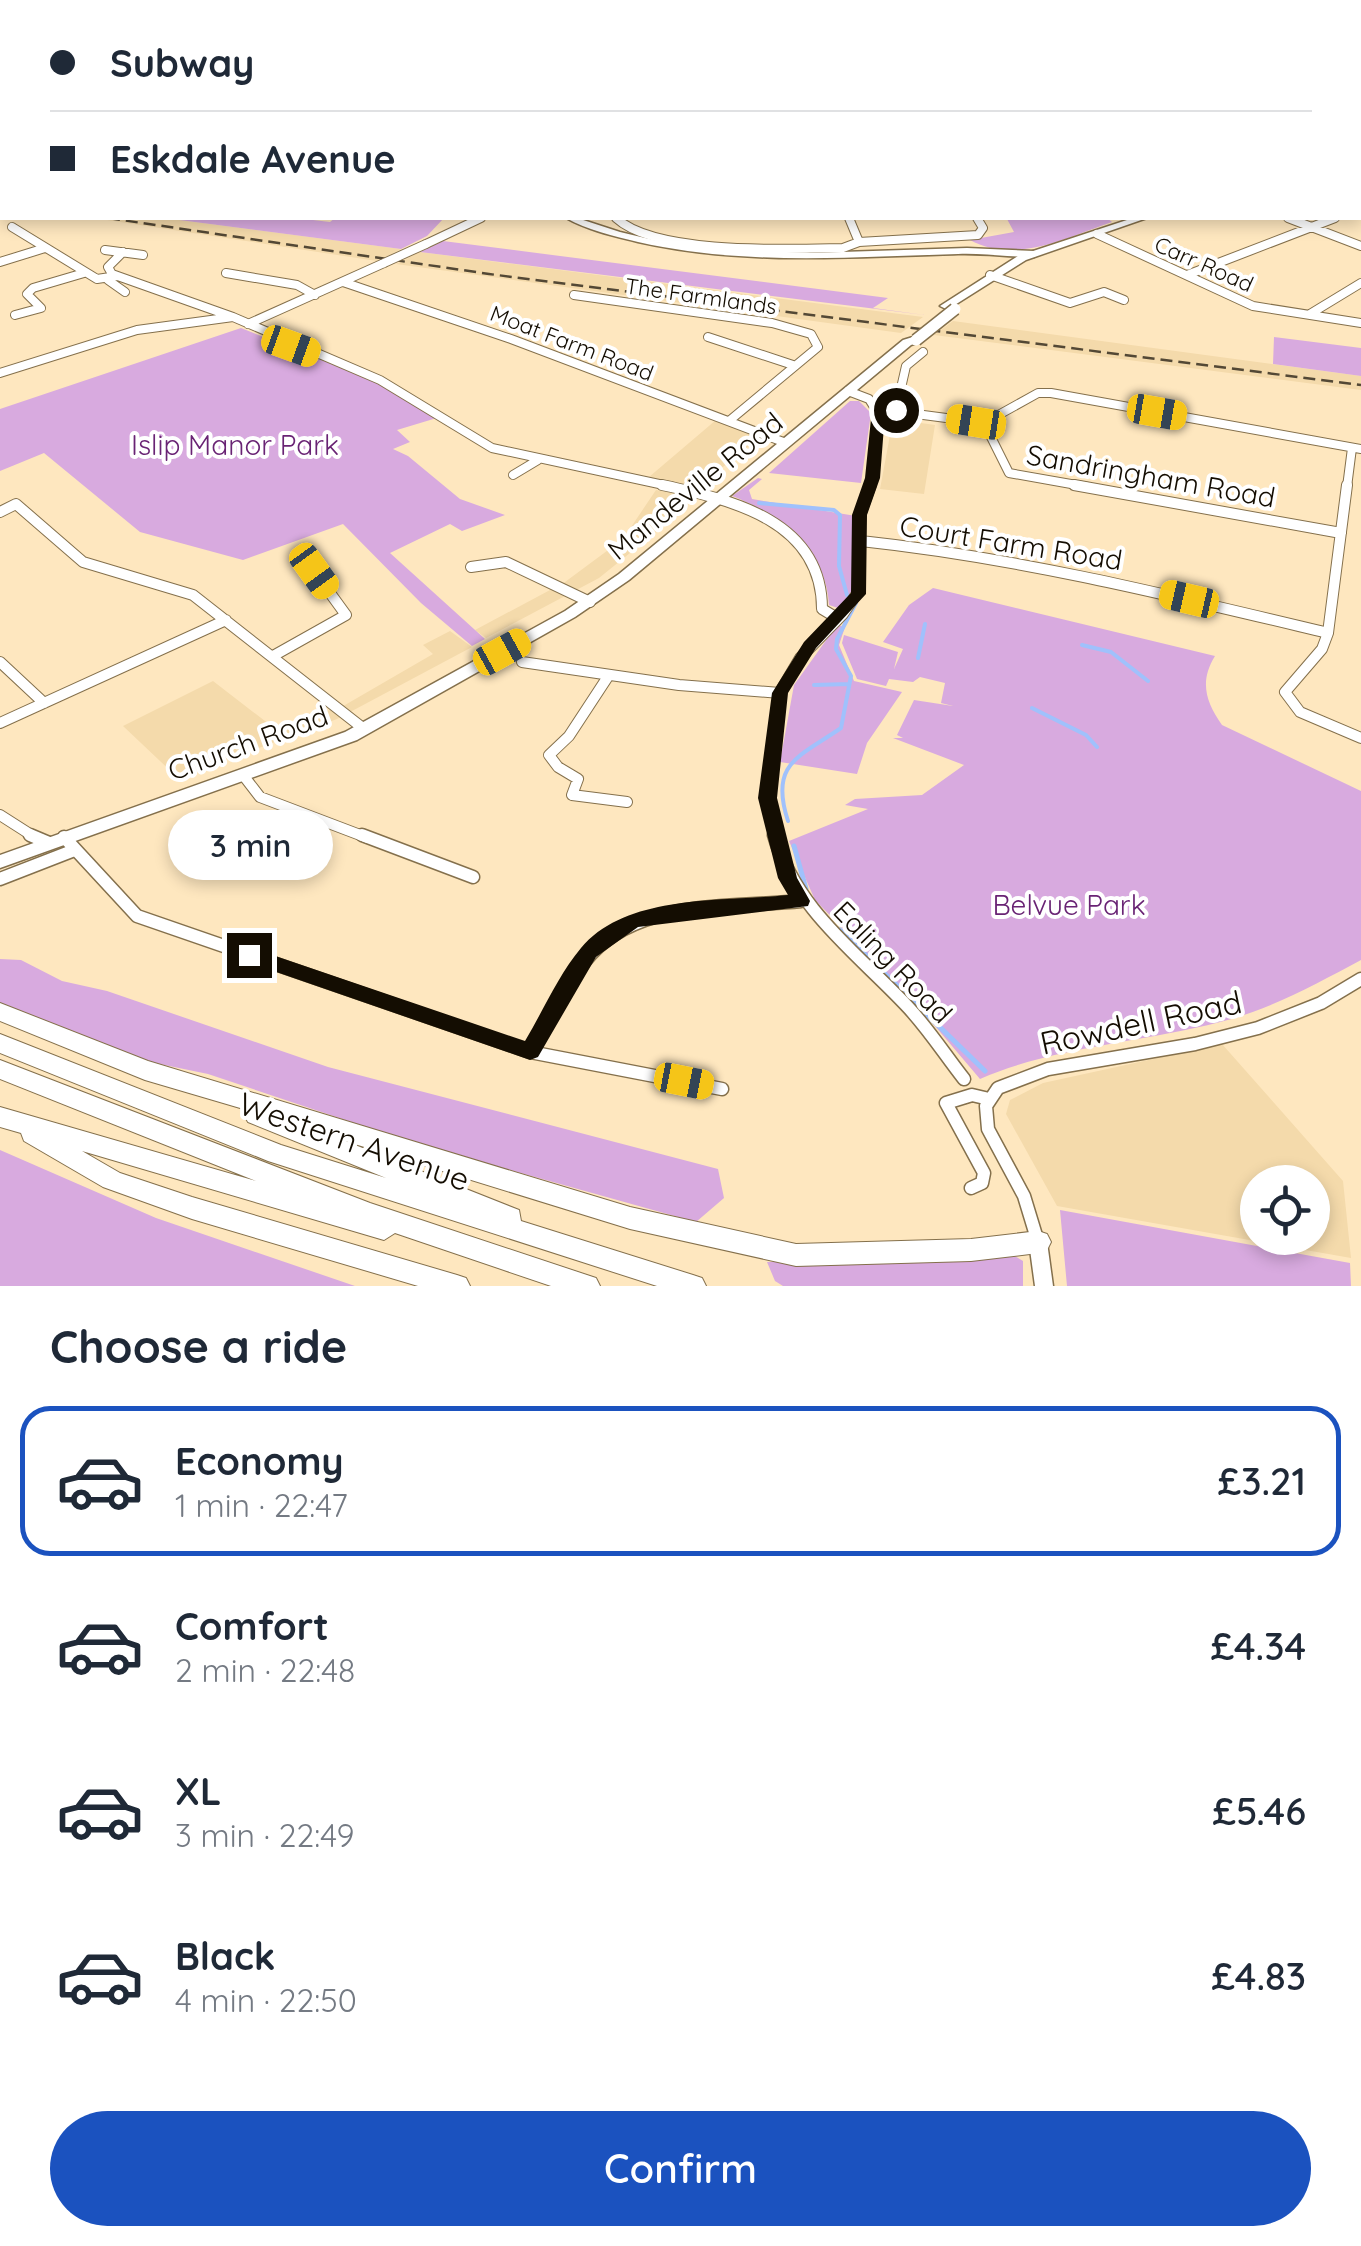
<!DOCTYPE html>
<meta charset="utf-8">
<style>
:root{--surface:#fff;--page:#f2f2f3;--text:#1f2937;--muted:#747a83;--line:#e0e1e3;--accent:#1b52bf}
body{margin:0;font-family:Quicksand,sans-serif;background:var(--page);color:var(--text);height:100vh;display:flex;flex-direction:column;font-size:38px;white-space:nowrap}
*{box-sizing:border-box;margin:0}
p{font-size:32px;color:var(--muted)}
.icon{flex:none;width:55px;height:55px;fill:none;stroke:currentColor;stroke-width:2;stroke-linecap:round;stroke-linejoin:round}
.map{position:relative;height:1286px;overflow:hidden}
.drawer{display:flex;flex-direction:column;background:var(--surface);flex:1}
.drawer>*{flex:none}
.hud{position:absolute;left:0px;top:0px;width:1362px;height:220px;box-shadow:0 5px 15px #0003;display:grid;align-content:center;height:220px;padding:0 50px;background:var(--surface)}
.controls{position:absolute;left:1240px;top:1165px;display:grid;gap:20px}
.controls a{display:grid;place-items:center;width:90px;height:90px;border-radius:50%;background:var(--surface);box-shadow:0 5px 15px #0003;font-size:50px}
.end{position:absolute;width:45px;height:45px;margin:-22px;border:12px solid #140d02;background:#fff;box-shadow:0 0 0 5px #fff}
.from{border-radius:50%}
.bubble{position:absolute;height:70px;border-radius:35px;background:var(--surface);box-shadow:0 5px 15px #0003;font-size:32px;font-weight:600;line-height:70px;text-align:center}
.car{position:absolute;width:30px;height:60px;margin:-30px -15px;border-radius:12px;box-shadow:0 0 8px 2px #0007;background:linear-gradient(#f5c518 24%,#345 0 40%,#f5c518 0 76%,#345 0 86%,#f5c518 0)}
.hud b{display:flex;align-items:center;gap:35px;height:95px;font-size:38px}
.hud b+b{border-top:2px solid var(--line)}
.hud i{width:25px;height:25px;background:var(--text)}
ul{padding:0;list-style:none}
li{display:flex;align-items:center;gap:30px;height:150px;margin:0 20px 15px;padding:0 30px;border:5px solid transparent;border-radius:30px}
li div{flex:1}
li b{display:block;font-size:38px}
li em{font-style:normal;font-weight:600}
li.selected{border-color:var(--accent)}
li>.icon{width:90px;height:90px;stroke-width:1.5}
h2{padding:0 50px;font-size:45px;line-height:120px}
.cta{display:flex;gap:20px;margin-top:auto;padding:20px 50px}
.cta a{flex:1;height:115px;border-radius:60px;background:var(--accent);color:#fff;font-size:40px;font-weight:600;line-height:115px;text-align:center}
.map>svg:first-child{display:block}
.built{fill:#f4daab;fill-rule:evenodd}
.green{fill:#d8aadf}
.lines{fill:none;stroke-linecap:round;stroke-linejoin:round}
.stream-far1{stroke:#a0c1fc;stroke-width:4}
.stream{stroke:#a0c1fc;stroke-width:5}
.minor-far3-casing{stroke:#84704c;stroke-width:8}
.minor-far2-casing{stroke:#84704c;stroke-width:10}
.minor-far1-casing{stroke:#84704c;stroke-width:12}
.minor-casing{stroke:#84704c;stroke-width:15}
.tertiary-casing{stroke:#84704c;stroke-width:3}
.primary-casing{stroke:#84704c;stroke-width:3}
.trunk-casing{stroke:#84704c;stroke-width:2}
.minor-far3{stroke:#fff;stroke-width:6}
.minor-far2{stroke:#fff;stroke-width:8}
.minor-far1{stroke:#fff;stroke-width:10}
.minor{stroke:#fff;stroke-width:12}
.tertiary{fill:#fff;fill-rule:evenodd}
.primary{fill:#fff;fill-rule:evenodd}
.trunk{fill:#fff;fill-rule:evenodd}
.rail{stroke:#534835;stroke-width:2.5;stroke-dasharray:12 6;stroke-linecap:butt}
.minor-bridge-casing{stroke:#84704c;stroke-width:10;stroke-linecap:butt}
.primary-bridge-casing{stroke:#84704c;stroke-width:14;stroke-linecap:butt}
.minor-bridge{stroke:#fff;stroke-width:8}
.primary-bridge{stroke:#fff;stroke-width:11}
.route{fill:#140d02}
.labels{text-anchor:middle;stroke-width:8;stroke-linejoin:round;paint-order:stroke}
.far-street-label{font-size:22px;fill:#140d02;stroke:#fff}
.park-label{font-size:28px;fill:#692374;stroke:#fff}
.street-label{font-size:28px;fill:#140d02;stroke:#fff}
.near-street-label{font-size:32px;fill:#140d02;stroke:#fff}
</style>
<div class="map">
<svg width="1361" height="1286" viewBox="0 0 1361 1286">
<rect width="100%" height="100%" fill="#fee7bf"/>
<path class="built" d="M 94,218 L 164,218 L 401,249 L 377,261 Z
M 420,252 L 923,317 L 901,333 L 396,264 Z
M 953,321 L 1361,376 L 1361,390 L 934,335 Z
M 893,419 L 935,425 L 924,494 L 880,489 Z
M 716,420 L 759,438 L 698,487 L 649,477 Z
M 656,490 L 683,495 L 687,507 L 599,578 L 486,638 L 475,630 L 565,582 L 623,539 Z
M 450,631 L 472,647 L 337,719 L 178,778 L 123,726 L 213,681 L 274,728 L 345,705 L 433,654 L 423,645 Z
M 1222,1044 L 1343,1181 L 1351,1258 L 1057,1206 L 1006,1114 L 1010,1100 L 1043,1083 ZM 1258,1182 L 1312,1182 L 1312,1238 L 1258,1238 Z"/>
<path class="green" d="M 164,218 L 296,218 L 330,222 L 335,218 L 444,218 L 427,236 L 401,249 Z
M 1107,218 L 1112,222 C 1068,237 1015,265 970,240 L 1014,232 L 1007,219 Z
M 443,241 L 888,298 L 873,308 L 925,315 L 420,252 Z
M 241,328 L 369,379 L 440,417 L 397,430 L 410,442 L 393,449 L 408,456 L 460,499 L 505,515 L 462,531 L 450,524 L 390,553 L 485,639 L 472,646 L 421,603 L 343,524 L 243,560 L 140,532 L 44,453 L 0,471 L 0,409 Z
M 1274,337 L 1361,348 L 1361,376 L 1273,364 Z
M 850,401 L 859,401 L 871,413 L 861,483 L 769,473 Z
M 758,478 L 762,479 L 749,490 L 752,499 L 856,516 L 853,594 L 841,609 L 829,605 C 826,549 781,515 732,496 Z
M 933,588 L 1215,656 C 1199,682 1206,702 1222,725 L 1361,791 L 1361,960 C 1316,984 1269,1010 1220,1022 C 1140,1043 1056,1046 980,1079 L 918,1006 L 815,900 L 789,841 L 868,809 L 845,805 L 855,799 L 922,795 L 964,765 L 893,738 L 903,738 L 897,735 L 914,700 L 953,706 L 941,703 L 945,683 L 920,677 L 913,682 L 889,679 L 886,686 L 857,679 L 842,643 L 844,635 L 898,652 L 894,669 L 903,649 L 883,642 L 909,605 Z
M 837,625 L 845,627 L 839,645 L 854,681 L 902,692 L 867,743 L 857,774 L 780,762 L 794,685 Z
M 0,959 L 21,960 L 62,981 L 107,991 L 328,1067 L 718,1169 L 724,1198 L 696,1222 L 417,1144 L 208,1074 L 145,1061 L 0,1005 Z
M 0,1150 L 156,1218 L 355,1286 L 0,1286 Z
M 1060,1210 L 1350,1263 L 1351,1286 L 1067,1286 Z
M 1013,1255 L 1023,1261 L 1023,1286 L 783,1286 L 775,1281 L 767,1262 Z"/>
<g class="lines">
<path class="stream-far1" d="M 759,503 L 834,510 L 840,515 L 839,566 L 847,595
M 1082,645 L 1111,652 L 1148,681
M 918,658 L 925,624
M 814,685 L 849,684
M 1032,708 L 1086,735 L 1097,747
M 788,821 C 769,763 799,757 841,728 L 851,676 L 836,649 L 837,639 L 856,603"/>
<path class="stream" d="M 794,846 L 806,889
M 840,930 L 985,1071"/>
<defs>
<path id="minor-far3" d="M 950,0 L 967,2
M 342,2 L 352,0
M 488,2 L 508,0
M 764,2 L 780,0"/>
<path id="minor-far2" d="M 616,218 C 656,255 788,249 843,248 L 859,242 L 978,235 L 983,228 L 977,218
M 849,218 L 859,242
M 1288,218 L 1361,246
M 12,227 L 97,279 L 117,276
M 1097,234 L 1253,306 L 1361,323
M 426,244 L 481,218
M 105,250 L 143,255
M 123,252 L 108,267 L 112,274 L 233,317
M 0,262 L 45,248
M 226,273 L 297,285 L 315,295
M 990,275 L 1070,303 L 1104,292 L 1124,300
M 1187,275 L 1335,218
M 108,280 L 125,292
M 343,282 L 511,339 L 786,443
M 574,295 L 772,323 L 811,334 L 818,347 L 729,421
M 1310,314 L 1361,283
M 15,315 L 41,308 L 27,294 L 33,288 L 84,273
M 248,324 L 384,263
M 708,337 L 793,365
M 0,373 L 137,330 L 233,317 L 380,380 L 492,448 L 673,487
M 848,391 L 869,399 L 879,415 L 870,487
M 878,409 L 984,423 L 1038,393 L 1051,393 L 1361,449
M 896,410 L 906,366 L 923,352
M 984,423 L 1009,473 L 1088,487
M 513,475 L 538,460
M 1347,487 L 1352,448"/>
<path id="minor-far1" d="M 662,485 C 733,500 822,521 822,609 L 837,618
M 1074,485 L 1341,533
M 1347,485 L 1328,633 L 1322,649 L 1285,692 L 1300,712 L 1361,738
M 0,512 L 16,504 L 83,562 L 193,595 L 364,729
M 861,541 C 1020,558 1173,596 1328,633
M 471,567 L 506,562 L 590,602
M 273,656 L 346,615 L 314,571
M 0,662 L 44,703
M 522,662 L 679,685 L 780,693
M 609,675 L 569,736 L 549,755 L 558,767 L 578,779 L 572,795 L 627,802
M 0,723 L 226,620
M 243,775 L 260,797 L 368,838
M 0,815 L 36,838
M 775,838 L 770,799 L 780,692 L 800,658 L 843,614 L 860,589 L 860,515 L 871,485"/>
<path id="minor" d="M 30,835 L 49,843
M 362,835 L 473,877
M 774,835 C 795,909 856,952 906,1005 C 928,1028 945,1055 964,1079
M 64,837 L 137,916 L 530,1052 L 722,1089
M 0,879 L 72,851
M 530,1052 C 549,1019 565,983 591,954 C 642,899 732,908 801,901
M 971,1188 L 982,1183 L 984,1173 L 946,1103 L 972,1095 L 989,1099
M 1038,1242 L 1024,1196 L 988,1129 L 986,1106 L 998,1088 L 1048,1069 L 1195,1044 L 1258,1028 L 1321,1003 L 1361,979"/>
<path id="tertiary" d="M 129,0 L 135,0 L 136,2 L 130,2 Z
M 566,218 L 577,218 L 620,232 L 666,243 L 714,249 L 810,253 L 967,248 L 1034,251 L 1039,254 L 1034,257 C 1008,257 983,253 958,254 C 850,257 744,266 638,242 C 614,236 587,230 566,218 Z
M 1038,1234 L 1044,1236 L 1047,1242 L 1053,1286 L 1035,1286 L 1029,1242 L 1032,1236 Z"/>
<path id="primary" d="M 1288,0 L 1297,0 L 1299,2 L 1290,2 Z
M 1360,64 L 1361,65 L 1361,71 L 1360,70 Z
M 1360,127 L 1361,127 L 1360,134 Z
M 1133,218 L 1147,218 L 1026,260 L 950,308 L 946,309 L 940,306 L 1018,256 Z
M 916,336 L 920,338 L 920,342 L 911,345 L 629,580 L 575,617 L 357,740 L 0,868 L 0,855 L 345,732 L 565,611 L 619,574 L 903,340 Z"/>
<path id="trunk" d="M 0,1003 L 148,1061 L 630,1207 L 796,1244 L 971,1239 L 1038,1231 L 1047,1234 L 1051,1242 L 1047,1250 L 1038,1253 L 971,1261 L 796,1266 L 630,1229 L 345,1141 L 519,1210 L 521,1221 L 693,1275 L 702,1278 L 706,1286 L 657,1286 L 268,1161 L 0,1053 L 0,1034 L 281,1145 L 386,1178 L 248,1122 L 244,1115 L 247,1110 L 145,1080 L 0,1021 Z
M 0,1060 L 370,1203 L 596,1278 L 600,1286 L 551,1286 L 395,1233 L 384,1240 L 82,1151 L 120,1173 L 192,1197 L 457,1275 L 466,1278 L 470,1286 L 418,1286 L 192,1219 L 103,1187 L 24,1141 L 21,1133 L 0,1127 L 0,1107 L 256,1181 L 0,1079 Z"/>
</defs>
<use href="#minor-far3" class="minor-far3-casing"/>
<use href="#minor-far2" class="minor-far2-casing"/>
<use href="#minor-far1" class="minor-far1-casing"/>
<use href="#minor" class="minor-casing"/>
<use href="#tertiary" class="tertiary-casing"/>
<use href="#primary" class="primary-casing"/>
<use href="#trunk" class="trunk-casing"/>
<use href="#minor-far3" class="minor-far3"/>
<use href="#minor-far2" class="minor-far2"/>
<use href="#minor-far1" class="minor-far1"/>
<use href="#minor" class="minor"/>
<use href="#tertiary" class="tertiary"/>
<use href="#primary" class="primary"/>
<use href="#trunk" class="trunk"/>
<path class="rail" d="M 224,2 L 254,0
M 251,2 L 280,0
M 108,218 L 489,274 L 1361,385"/>
<defs>
<path id="minor-bridge" d="M 384,263 L 426,244"/>
<path id="primary-bridge" d="M 916,340 L 955,309"/>
</defs>
<use href="#minor-bridge" class="minor-bridge-casing"/>
<use href="#primary-bridge" class="primary-bridge-casing"/>
<use href="#minor-bridge" class="minor-bridge"/>
<use href="#primary-bridge" class="primary-bridge"/>
</g>
<path class="route" d="M 878,405 L 902,410 L 885,413 L 880,478 L 867,515 L 866,594 L 816,648 L 788,693 L 777,798 L 797,878 L 810,901 L 808,906 L 638,927 L 596,957 L 538,1057 L 530,1060 L 242,960 L 239,955 L 249,947 L 525,1041 C 543,1011 559,974 581,948 C 627,893 724,902 788,895 L 778,878 L 758,798 L 772,693 L 804,642 L 851,593 L 852,515 L 865,478 L 872,409 Z"/>
<g class="labels">
<g class="far-street-label">
<text transform="translate(1204 264) rotate(24)" y="8">Carr Road</text>
<text transform="translate(701 296) rotate(8)" y="8">The Farmlands</text>
<text transform="translate(572 343) rotate(21)" y="8">Moat Farm Road</text>
</g>
<g class="park-label">
<text x="235" y="455">Islip Manor Park</text>
<text x="1069" y="915">Belvue Park</text>
</g>
<g class="street-label">
<text transform="translate(1151 476) rotate(10)" y="10">Sandringham Road</text>
<text transform="translate(695 486) rotate(-39)" y="10">Mandeville Road</text>
<text transform="translate(1011 543) rotate(9)" y="10">Court Farm Road</text>
<text transform="translate(248 743) rotate(-20)" y="10">Church Road</text>
<text transform="translate(893 962) rotate(46)" y="10">Ealing Road</text>
</g>
<g class="near-street-label">
<text transform="translate(1141 1023) rotate(-12)" y="11">Rowdell Road</text>
<text transform="translate(354 1142) rotate(19)" y="11">Western Avenue</text>
</g>
</g>
</svg>
<div class="controls">
<a><svg class="icon" aria-label="locate" viewBox="0 0 24 24"><circle cx="12" cy="12" r="6"/><path d="M12 2v4M12 18v4M2 12h4M18 12h4"/></svg></a>
</div>
<i class="end from" style="left:896px;top:410px"></i>
<i class="end" style="left:249px;top:955px"></i>
<div class="bubble" style="left:168px;top:810px;width:165px">3 min</div>
<i class="car" style="left:291px;top:346px;rotate:110deg"></i>
<i class="car" style="left:1157px;top:412px;rotate:100deg"></i>
<i class="car" style="left:976px;top:422px;rotate:279deg"></i>
<i class="car" style="left:314px;top:571px;rotate:144deg"></i>
<i class="car" style="left:1189px;top:599px;rotate:283deg"></i>
<i class="car" style="left:502px;top:652px;rotate:61deg"></i>
<i class="car" style="left:684px;top:1081px;rotate:101deg"></i>
<div class="hud">
<b><i class="from"></i>Subway</b>
<b><i></i>Eskdale Avenue</b>
</div>
</div>
<section class="drawer">
<h2>Choose a ride</h2>
<ul>
<li class="selected"><svg class="icon" aria-label="car" viewBox="0 0 24 24"><path d="M5 17H2v-5l4-1 3-4h7l3 4 3 1v5h-3M9 17h6M6 11h13"/><circle cx="7" cy="17" r="2"/><circle cx="17" cy="17" r="2"/></svg><div><b>Economy</b><p>1 min · 22:47</p></div><em>£3.21</em></li>
<li><svg class="icon" aria-label="car" viewBox="0 0 24 24"><path d="M5 17H2v-5l4-1 3-4h7l3 4 3 1v5h-3M9 17h6M6 11h13"/><circle cx="7" cy="17" r="2"/><circle cx="17" cy="17" r="2"/></svg><div><b>Comfort</b><p>2 min · 22:48</p></div><em>£4.34</em></li>
<li><svg class="icon" aria-label="car" viewBox="0 0 24 24"><path d="M5 17H2v-5l4-1 3-4h7l3 4 3 1v5h-3M9 17h6M6 11h13"/><circle cx="7" cy="17" r="2"/><circle cx="17" cy="17" r="2"/></svg><div><b>XL</b><p>3 min · 22:49</p></div><em>£5.46</em></li>
<li><svg class="icon" aria-label="car" viewBox="0 0 24 24"><path d="M5 17H2v-5l4-1 3-4h7l3 4 3 1v5h-3M9 17h6M6 11h13"/><circle cx="7" cy="17" r="2"/><circle cx="17" cy="17" r="2"/></svg><div><b>Black</b><p>4 min · 22:50</p></div><em>£4.83</em></li>
</ul>
<div class="cta"><a>Confirm</a></div>
</section>
